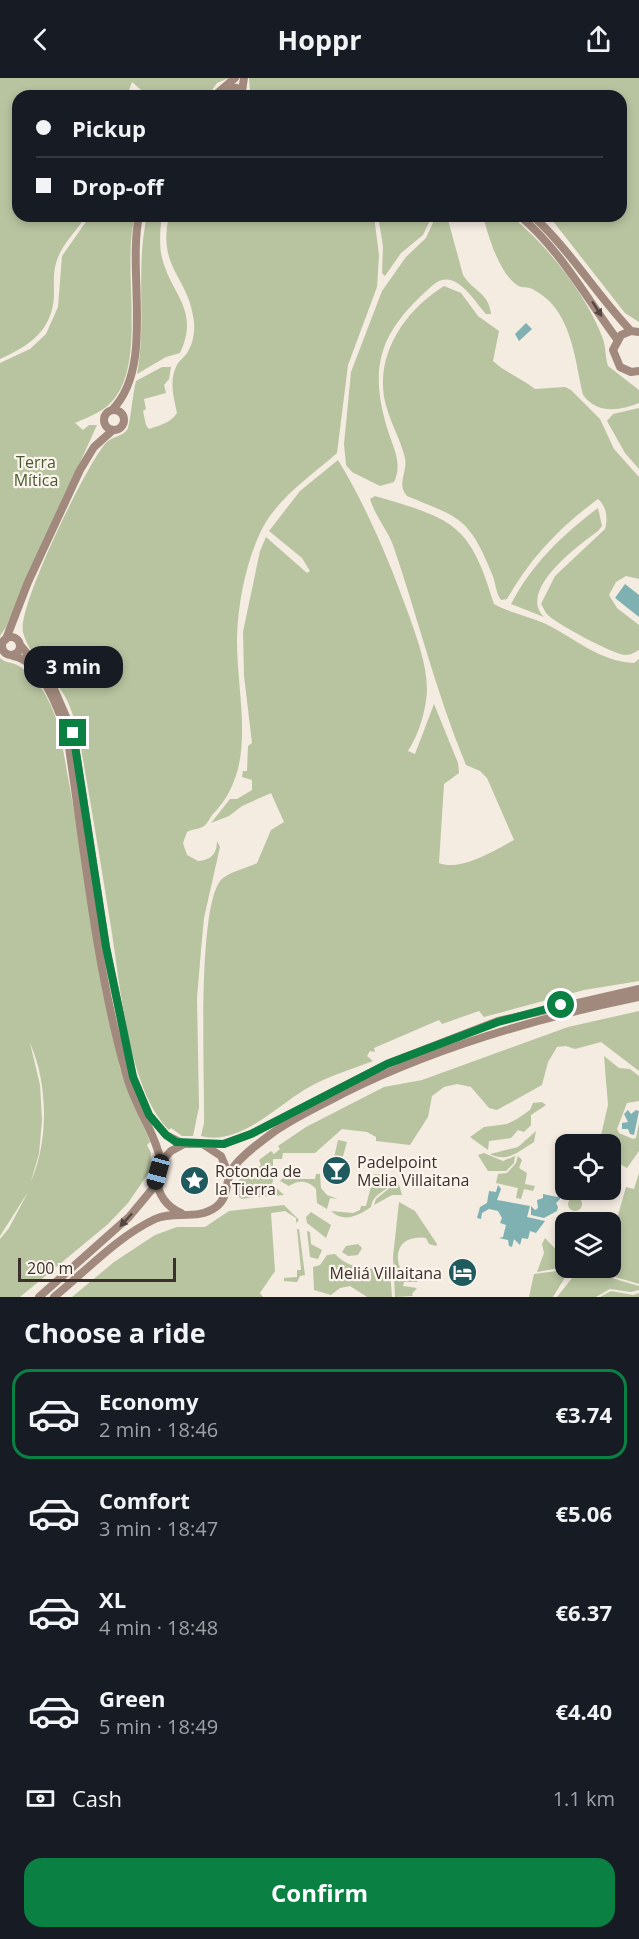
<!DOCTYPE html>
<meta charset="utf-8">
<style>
:root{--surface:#171b24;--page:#20242c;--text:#f1f3f6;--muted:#9ea1a6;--line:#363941;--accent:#0b8043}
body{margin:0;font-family:"Open Sans",sans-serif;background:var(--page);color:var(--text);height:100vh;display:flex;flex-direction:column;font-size:22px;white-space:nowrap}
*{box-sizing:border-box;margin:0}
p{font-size:20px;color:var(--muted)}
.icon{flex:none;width:33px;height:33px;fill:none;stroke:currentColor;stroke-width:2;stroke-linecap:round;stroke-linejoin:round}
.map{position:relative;height:1219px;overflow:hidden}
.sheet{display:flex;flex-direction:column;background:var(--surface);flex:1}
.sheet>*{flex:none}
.hud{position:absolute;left:12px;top:12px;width:615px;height:132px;border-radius:18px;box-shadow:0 3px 9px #0003;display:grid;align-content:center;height:132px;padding:0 24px;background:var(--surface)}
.controls{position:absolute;left:555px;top:1056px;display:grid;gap:12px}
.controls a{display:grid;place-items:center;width:66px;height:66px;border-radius:12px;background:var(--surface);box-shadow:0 3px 9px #0003;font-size:30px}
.scale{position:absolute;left:18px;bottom:15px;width:158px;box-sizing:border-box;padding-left:6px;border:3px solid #3b302b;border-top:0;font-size:16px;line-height:21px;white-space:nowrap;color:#3b302b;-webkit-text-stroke:4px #fbf5ee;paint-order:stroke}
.end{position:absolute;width:27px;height:27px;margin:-14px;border:8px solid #0b8043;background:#fff;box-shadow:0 0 0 3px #fff}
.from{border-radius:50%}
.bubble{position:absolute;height:42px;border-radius:18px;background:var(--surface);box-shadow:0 3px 9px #0003;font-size:20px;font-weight:700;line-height:42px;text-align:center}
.car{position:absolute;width:18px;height:36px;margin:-18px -9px;border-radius:8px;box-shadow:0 0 4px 2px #0007;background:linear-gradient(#222 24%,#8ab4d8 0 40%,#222 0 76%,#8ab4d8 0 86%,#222 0)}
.hud b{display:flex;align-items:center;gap:21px;height:57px;font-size:22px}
.hud b+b{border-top:2px solid var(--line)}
.hud i{width:15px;height:15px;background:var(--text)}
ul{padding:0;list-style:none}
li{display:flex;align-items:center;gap:18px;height:90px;margin:0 12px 9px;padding:0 12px;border:3px solid transparent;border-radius:18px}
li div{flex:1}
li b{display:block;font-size:22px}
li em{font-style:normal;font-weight:700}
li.on{border-color:var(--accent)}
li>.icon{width:54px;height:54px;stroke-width:1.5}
h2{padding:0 24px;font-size:27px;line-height:72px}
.pay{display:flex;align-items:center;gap:15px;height:66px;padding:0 24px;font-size:22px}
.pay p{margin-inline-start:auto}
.action{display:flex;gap:12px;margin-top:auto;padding:12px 24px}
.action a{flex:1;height:69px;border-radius:18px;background:var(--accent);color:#fff;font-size:24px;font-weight:700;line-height:69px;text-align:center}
header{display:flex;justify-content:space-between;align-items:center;height:78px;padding:0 24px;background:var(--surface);font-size:27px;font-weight:700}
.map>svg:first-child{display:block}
.green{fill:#b8c4a0;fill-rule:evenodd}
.water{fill:#7fb0b2}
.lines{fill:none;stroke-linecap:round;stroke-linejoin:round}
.secondary{stroke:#a18a7d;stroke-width:8}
.oneway{fill:#544640}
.route{stroke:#0b8043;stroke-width:8}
.labels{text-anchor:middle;stroke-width:4.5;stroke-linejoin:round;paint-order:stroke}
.park-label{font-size:16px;fill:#4a5a2e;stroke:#fbf5ee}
.poi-label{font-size:16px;fill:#3b302b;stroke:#fbf5ee;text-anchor:start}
</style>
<header><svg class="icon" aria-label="back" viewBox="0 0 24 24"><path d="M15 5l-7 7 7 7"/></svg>Hoppr<svg class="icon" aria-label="share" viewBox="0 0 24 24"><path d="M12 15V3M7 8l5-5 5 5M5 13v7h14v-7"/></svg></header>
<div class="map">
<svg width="639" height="1219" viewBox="0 0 639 1219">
<rect width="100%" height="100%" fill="#f4ebe1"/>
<path class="green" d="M 0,0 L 229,0 L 217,5 L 208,18 L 148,18 L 132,4 L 127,18 L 18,18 L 18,138 L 86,138 C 76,154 61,167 56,185 C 53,195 54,208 54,218 C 52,253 29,268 0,281 Z
M 249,0 L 639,0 L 639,244 L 625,235 L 549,138 L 621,138 L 621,18 L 257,18 L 250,12 Z
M 90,138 L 135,138 C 121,190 147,280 114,321 C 104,334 90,338 75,345 L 83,352 L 89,347 L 97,347 L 6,549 L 0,558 L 0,285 L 30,271 L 46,256 L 58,229 L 62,178 Z
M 147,138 L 162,138 C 160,150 159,168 162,180 C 172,218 200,232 180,275 L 166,279 L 137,296 C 147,244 135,190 147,138 Z
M 169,138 L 374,138 L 379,177 L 377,209 L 348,287 L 337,375 C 311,398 277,420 261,453 C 246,484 238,525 237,559 C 236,620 260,689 212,737 C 210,740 207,746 204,748 C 200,751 192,751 187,754 L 183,765 L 187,777 L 198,783 C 211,782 217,776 217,763 L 220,769 L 204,840 L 201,872 L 197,920 L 199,1029 L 193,1058 L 182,1058 L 171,1050 L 169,1052 C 127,1011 120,901 110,843 C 100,780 89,716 78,653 C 74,640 70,626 63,615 C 51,595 28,576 23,554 C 17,529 86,388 105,366 C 111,358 122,359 127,352 C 130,348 133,313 136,303 L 162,289 L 171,289 L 169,301 L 164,307 L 166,315 L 144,321 L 146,331 L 143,333 L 146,347 L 149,351 C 161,347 170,345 177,335 C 174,321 169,304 176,289 C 178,283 184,280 187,275 C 193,266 195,254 194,244 C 189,198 157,191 169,138 Z
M 378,138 L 432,138 L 423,157 L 401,175 L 385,198 L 382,195 L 383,168 Z
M 436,138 L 447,138 L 463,197 C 473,213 489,215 491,236 L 486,236 C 474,223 455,188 433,207 C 380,253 367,288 389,356 C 395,373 402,387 394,404 L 380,408 L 352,394 L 346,387 L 344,366 L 351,294 L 382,213 L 406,179 L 426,160 Z
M 483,138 L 511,138 C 547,167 587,217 603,261 C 606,270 605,279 608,288 L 639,312 L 639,325 C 619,333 597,336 583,317 C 576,287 573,250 552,226 C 548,221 537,213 530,210 C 526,209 521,210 517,207 C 499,195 488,157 483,138 Z
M 444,208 L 461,215 L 478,238 L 499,253 L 493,283 C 506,295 521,300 535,311 L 565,309 L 571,312 L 600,341 L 614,371 L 639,399 L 639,501 L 626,498 L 616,504 L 609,517 L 617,530 L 639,547 L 639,572 C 635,574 631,577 626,577 C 614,577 559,547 549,538 C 545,535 544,530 541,526 L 555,498 L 605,451 C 608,441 607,429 598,421 C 561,448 530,480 507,521 L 501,522 C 495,513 496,505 492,496 C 469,439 460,440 407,418 C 396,406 408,394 405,380 C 400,359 388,341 384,319 C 377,273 406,232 444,208 Z
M 639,330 L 639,391 L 625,375 L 607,343 L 613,336 Z
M 338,382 C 367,430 388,480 407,532 C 416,557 427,586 427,612 C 426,633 419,656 408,673 L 415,676 L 434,626 L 458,685 L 459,695 L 444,706 L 439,785 C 460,794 495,772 514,762 L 487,700 L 480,693 L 466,687 C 436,615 418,540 393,467 C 387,451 375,438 370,421 L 375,418 C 453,441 470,445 494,526 C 510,535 529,538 546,546 C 574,560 601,584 634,585 L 639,581 L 639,903 L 584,912 L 484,939 L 479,933 L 442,946 L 439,942 L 374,970 L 375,974 L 370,973 L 367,978 L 373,983 C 350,992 325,999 304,1012 C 275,1030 238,1068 201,1058 L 204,1045 C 205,1005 196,821 223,800 C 232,793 247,790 257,785 L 271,752 L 284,744 L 271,715 L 242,728 L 229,738 L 211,745 L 230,721 L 237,721 L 252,712 L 252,702 L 242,699 L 243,693 L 247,693 L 248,668 L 252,665 L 244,598 L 243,554 L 260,473 L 266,459 L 307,495 L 310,493 L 302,480 L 269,453 L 300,413 Z
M 598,430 L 602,448 L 598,453 C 578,468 517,512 544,539 L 511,526 C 532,486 562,457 598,430 Z
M 0,580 C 5,585 11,584 17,587 C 40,599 52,627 59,649 L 120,990 L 150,1064 L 147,1067 L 151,1075 L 150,1093 L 128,1125 L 108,1146 L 20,1219 L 0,1219 L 0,1161 L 9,1150 L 28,1114 L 0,1158 ZM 30,965 C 48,1005 49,1063 31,1103 L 39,1076 L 42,1042 L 40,1007 Z
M 639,933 L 639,993 L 601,964 L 575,971 L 566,968 L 557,969 L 548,984 L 542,1007 L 497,1032 L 489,1030 L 471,1009 L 457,1006 L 444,1009 L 432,1018 L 428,1039 L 410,1067 L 376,1063 L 376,1059 L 367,1054 L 342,1051 L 315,1075 L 283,1075 L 282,1081 L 273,1081 L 273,1093 L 276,1093 L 272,1106 L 284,1117 L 258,1119 L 257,1114 L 254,1115 L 254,1119 L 242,1121 L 236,1117 L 239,1102 L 250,1090 L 252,1095 L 261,1087 L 259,1082 L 271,1073 L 274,1076 L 280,1071 L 278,1068 L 306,1049 L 384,1009 L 422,1002 L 568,949 Z
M 604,978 L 619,990 L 630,991 L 639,998 L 639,1023 L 627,1025 L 617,1051 L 619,1055 L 633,1061 L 636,1060 L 639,1045 L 639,1073 L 627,1090 L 611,1081 L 610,1066 L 599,1066 L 608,1027 Z
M 542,1024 L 546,1027 L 531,1037 L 531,1047 L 524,1054 L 518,1052 L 511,1060 L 489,1063 L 488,1072 L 470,1059 L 484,1049 L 507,1046 L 517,1041 L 530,1032 L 533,1025 Z
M 536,1053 L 534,1064 C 519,1073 508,1085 490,1076 L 518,1069 Z
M 338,1062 L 347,1064 L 342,1082 L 334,1080 Z
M 484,1075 L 503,1083 L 515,1078 L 514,1085 L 506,1093 L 488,1093 L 478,1077 Z
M 518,1078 L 522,1082 L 519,1090 L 527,1095 L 525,1106 L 535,1108 L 533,1113 L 524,1111 L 521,1121 L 516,1120 L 518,1110 L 496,1105 L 498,1096 L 507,1095 L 516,1085 Z
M 639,1095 L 639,1206 L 598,1194 L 599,1190 L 610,1190 L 611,1162 L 626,1109 L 634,1111 Z
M 316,1096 L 320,1096 L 321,1110 L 327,1117 L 338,1121 L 330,1120 L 327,1131 L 317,1125 L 316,1111 C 308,1102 298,1102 289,1108 L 280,1103 L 284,1099 L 284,1101 L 315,1101 Z
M 374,1096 L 393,1098 L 395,1102 C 388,1114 373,1114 371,1129 C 358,1138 344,1145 331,1133 L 353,1135 L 360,1132 L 361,1128 L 366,1128 Z
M 398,1103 L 402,1117 L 392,1117 L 374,1127 L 376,1121 Z
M568 1126a7 7 0 1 1 14 0a7 7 0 1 1-14 0Z
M 399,1124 L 415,1133 L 437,1166 L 436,1168 L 429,1166 L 426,1160 C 399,1156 390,1178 405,1199 L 419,1202 L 417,1204 L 404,1204 L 403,1208 L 417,1210 L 412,1216 L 413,1218 L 395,1219 L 393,1179 Z
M 284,1127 L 299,1142 L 296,1145 L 296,1140 L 285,1133 L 271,1135 L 275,1193 L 260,1215 L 263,1219 L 72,1219 L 114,1184 L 155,1157 L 177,1149 L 205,1149 L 229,1133 Z
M 311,1134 L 331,1147 L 326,1160 L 307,1145 L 306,1139 Z
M 297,1151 L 299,1151 L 305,1197 L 300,1198 L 297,1204 L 284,1203 L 284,1200 L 297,1199 L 297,1192 L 301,1192 Z
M 307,1153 L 310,1154 L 311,1166 L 322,1172 L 318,1181 L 310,1179 Z
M 545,1160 L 563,1179 L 565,1177 L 565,1189 L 537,1194 L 544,1175 L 542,1166 Z
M 358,1166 L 362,1170 L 358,1177 L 348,1178 L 342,1174 L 346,1168 Z
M 335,1176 C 350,1192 369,1191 390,1191 L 392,1219 L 367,1219 L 350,1208 L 340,1210 L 331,1217 L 314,1212 L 313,1189 L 320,1187 L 327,1177 Z
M 580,1190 L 597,1190 L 595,1195 L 639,1208 L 639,1212 L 631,1214 L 610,1211 L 596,1219 L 557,1219 Z
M 564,1192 L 569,1193 L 553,1219 L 529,1219 L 534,1196 Z
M 611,1213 L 633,1217 L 639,1215 L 639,1219 L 600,1219 Z"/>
<path class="water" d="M 526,245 L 532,251 L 519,263 L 515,256 Z
M 625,506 L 639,517 L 639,539 L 615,520 Z
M 628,1032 L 631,1036 L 636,1032 L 639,1033 L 634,1057 L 630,1056 L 628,1051 L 622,1051 L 622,1045 L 628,1044 L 624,1036 Z
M 498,1107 L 501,1111 L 497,1122 L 530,1128 L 527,1139 L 545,1143 L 536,1155 L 530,1153 L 528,1161 L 522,1160 L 520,1167 L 514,1161 L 512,1169 L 509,1168 L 508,1162 L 499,1160 L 503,1159 L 506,1147 L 500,1145 L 502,1140 L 498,1133 L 489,1131 L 482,1135 L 481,1141 L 477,1140 L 480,1129 L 487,1125 L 489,1113 L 496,1114 Z
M 543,1116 L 557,1119 L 560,1117 L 560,1121 L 556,1125 L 558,1129 L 557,1133 L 544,1140 L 531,1137 L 531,1128 L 535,1132 L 538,1130 L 537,1122 L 543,1120 Z"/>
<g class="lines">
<path class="secondary" d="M 227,8 L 237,10 L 245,18
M 242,13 L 244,0
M 214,18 L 235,0
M 520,138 C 561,173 585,218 617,261
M 533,138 C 570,172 596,216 631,253
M 639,254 L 631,253 L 621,257 L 613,272 L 620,289 L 631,294 L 639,293
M104 342a10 10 0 1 1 20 0a10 10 0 1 1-20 0Z
M 112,332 C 155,289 127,195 139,138
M2 568a9 9 0 1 1 18 0a9 9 0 1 1-18 0Z
M 6,561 L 28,504 L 80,392 L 94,369 L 113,352
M 21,568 L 52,606 L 73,655 L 106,869 L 133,999 L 149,1037 L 166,1057 L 184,1066
M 13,578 C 41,582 59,633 67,656 C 84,767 96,892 127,999 C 135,1029 155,1054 161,1084
M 204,1067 L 221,1078 L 229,1097
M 157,1102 C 158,1117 167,1129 181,1135
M 39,1219 L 129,1139 L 154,1109 L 161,1084 L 171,1073 L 184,1066 L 223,1066 L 251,1056 L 387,986 L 498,943 L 639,911
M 54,1219 C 86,1193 117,1159 155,1141 C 174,1132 197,1143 216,1129 C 229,1119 225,1106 231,1093 C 238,1080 259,1065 271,1056 C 293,1040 318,1029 342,1016 C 436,969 536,940 639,919"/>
</g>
<defs><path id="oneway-solid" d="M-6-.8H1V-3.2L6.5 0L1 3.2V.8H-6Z" transform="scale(1.5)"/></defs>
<g class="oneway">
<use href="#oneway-solid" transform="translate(597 231) rotate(57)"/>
<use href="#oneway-solid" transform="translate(126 1142) rotate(133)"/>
</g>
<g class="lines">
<path class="route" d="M 73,655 L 106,869 L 133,999 L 149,1037 L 166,1057 L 176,1064 L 224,1066 L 251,1056 L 387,986 L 498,944 L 561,927"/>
</g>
<defs>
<symbol id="bar-disc" viewBox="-11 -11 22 22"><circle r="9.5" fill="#1f5a5e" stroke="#fbf5ee"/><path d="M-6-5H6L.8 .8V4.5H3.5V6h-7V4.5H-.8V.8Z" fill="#fff"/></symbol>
<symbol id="sight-disc" viewBox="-11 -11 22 22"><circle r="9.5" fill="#1f5a5e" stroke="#fbf5ee"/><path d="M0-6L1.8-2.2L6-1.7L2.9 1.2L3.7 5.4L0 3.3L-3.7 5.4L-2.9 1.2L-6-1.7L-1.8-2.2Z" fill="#fff"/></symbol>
<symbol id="hotel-disc" viewBox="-11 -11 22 22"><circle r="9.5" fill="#1f5a5e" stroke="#fbf5ee"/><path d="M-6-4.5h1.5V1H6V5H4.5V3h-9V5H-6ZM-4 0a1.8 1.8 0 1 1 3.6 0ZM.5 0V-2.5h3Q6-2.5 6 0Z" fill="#fff"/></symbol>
</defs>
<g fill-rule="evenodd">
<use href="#bar-disc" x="320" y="1076" width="33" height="33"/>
<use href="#sight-disc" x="178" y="1086" width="33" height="33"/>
<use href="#hotel-disc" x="446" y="1178" width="33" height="33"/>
</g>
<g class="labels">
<g class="park-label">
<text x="36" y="390">Terra<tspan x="36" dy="18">Mítica</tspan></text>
</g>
<g class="poi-label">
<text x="357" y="1090">Padelpoint<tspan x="357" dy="18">Melia Villaitana</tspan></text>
<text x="215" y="1099">Rotonda de<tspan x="215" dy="18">la Tierra</tspan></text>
<text x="442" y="1201" text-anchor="end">Meliá Villaitana</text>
</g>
</g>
</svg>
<div class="controls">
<a><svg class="icon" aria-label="locate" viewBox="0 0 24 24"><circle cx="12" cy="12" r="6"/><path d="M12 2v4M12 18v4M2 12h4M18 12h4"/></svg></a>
<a><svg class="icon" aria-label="layers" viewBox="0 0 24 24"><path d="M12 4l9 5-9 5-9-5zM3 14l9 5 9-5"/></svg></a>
</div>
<div class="scale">200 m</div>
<i class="end from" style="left:561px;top:927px"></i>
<i class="end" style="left:73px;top:655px"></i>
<div class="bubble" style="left:24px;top:568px;width:99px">3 min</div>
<i class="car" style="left:158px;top:1094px;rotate:195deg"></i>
<div class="hud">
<b><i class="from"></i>Pickup</b>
<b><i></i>Drop-off</b>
</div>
</div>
<section class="sheet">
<h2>Choose a ride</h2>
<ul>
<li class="on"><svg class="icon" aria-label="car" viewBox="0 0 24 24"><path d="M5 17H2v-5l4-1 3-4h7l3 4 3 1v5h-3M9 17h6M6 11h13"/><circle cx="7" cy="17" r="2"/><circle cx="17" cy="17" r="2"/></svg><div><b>Economy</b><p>2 min · 18:46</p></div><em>€3.74</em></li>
<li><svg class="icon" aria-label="car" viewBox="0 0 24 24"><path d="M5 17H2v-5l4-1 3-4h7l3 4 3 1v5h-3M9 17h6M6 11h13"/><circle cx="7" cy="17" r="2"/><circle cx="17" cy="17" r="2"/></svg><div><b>Comfort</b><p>3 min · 18:47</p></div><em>€5.06</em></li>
<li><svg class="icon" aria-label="car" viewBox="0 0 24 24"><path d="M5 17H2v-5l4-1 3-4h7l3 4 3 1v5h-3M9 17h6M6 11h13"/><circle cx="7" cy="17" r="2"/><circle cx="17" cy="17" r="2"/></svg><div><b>XL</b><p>4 min · 18:48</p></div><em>€6.37</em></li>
<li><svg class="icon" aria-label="car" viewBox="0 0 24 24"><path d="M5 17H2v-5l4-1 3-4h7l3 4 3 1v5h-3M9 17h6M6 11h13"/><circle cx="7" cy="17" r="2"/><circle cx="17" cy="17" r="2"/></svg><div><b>Green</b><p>5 min · 18:49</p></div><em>€4.40</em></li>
</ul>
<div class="pay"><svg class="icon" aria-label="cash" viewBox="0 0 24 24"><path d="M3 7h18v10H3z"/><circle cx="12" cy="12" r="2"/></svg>Cash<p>1.1 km</p></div>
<div class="action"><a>Confirm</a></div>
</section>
